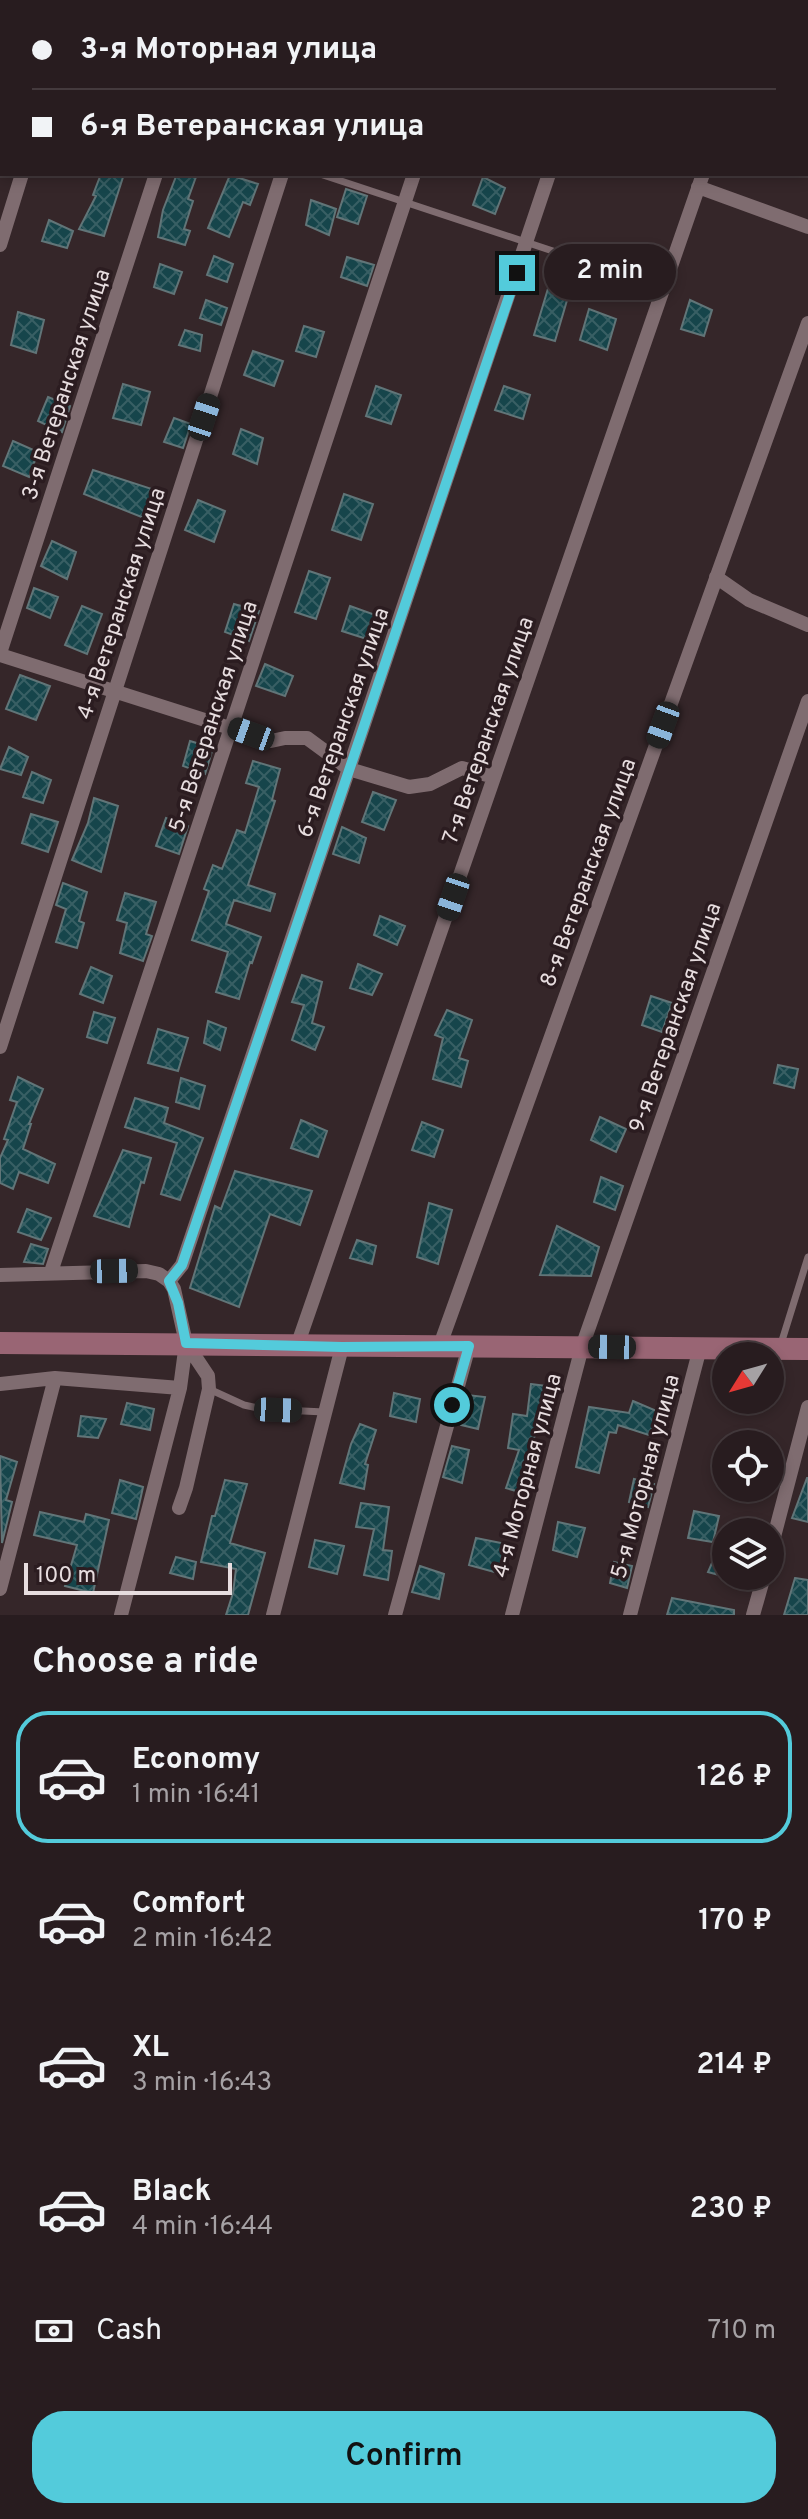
<!DOCTYPE html>
<meta charset="utf-8">
<style>
:root{--surface:#281c1f;--page:#34292c;--text:#f1f3f6;--muted:#a5a1a4;--line:#443a3d;--accent:#53cbdb}
body{margin:0;font-family:Overpass,sans-serif;background:var(--page);color:var(--text);height:100vh;display:flex;flex-direction:column;font-size:30px;white-space:nowrap}
*{box-sizing:border-box;margin:0}
p{font-size:26px;color:var(--muted)}
.icon{flex:none;width:44px;height:44px;fill:none;stroke:currentColor;stroke-width:2;stroke-linecap:round;stroke-linejoin:round}
.map{position:relative;height:1615px;overflow:hidden}
.details{display:flex;flex-direction:column;background:var(--surface);flex:1}
.details>*{flex:none}
.top-card{position:absolute;left:0px;top:0px;width:808px;height:176px;box-shadow:0 4px 12px #0003,0 0 0 2px var(--line);display:grid;align-content:center;height:176px;padding:0 32px;background:var(--surface)}
.needle{width:52px;rotate:233deg}
.buttons{position:absolute;left:712px;top:1342px;display:grid;gap:16px}
.buttons a{display:grid;place-items:center;width:72px;height:72px;border-radius:50%;background:var(--surface);box-shadow:0 4px 12px #0003,0 0 0 2px var(--line);font-size:40px}
.scale{position:absolute;left:24px;bottom:20px;width:208px;box-sizing:border-box;padding-left:8px;border:4px solid #e7dddf;border-top:0;font-size:22px;line-height:28px;white-space:nowrap;color:#e7dddf;-webkit-text-stroke:6px #2b1c20;paint-order:stroke}
.end{position:absolute;width:36px;height:36px;margin:-18px;border:10px solid #53cbdb;background:#111;box-shadow:0 0 0 4px #111}
.from{border-radius:50%}
.bubble{position:absolute;height:56px;border-radius:28px;background:var(--surface);box-shadow:0 4px 12px #0003,0 0 0 2px var(--line);font-size:26px;font-weight:600;line-height:56px;text-align:center}
.car{position:absolute;width:24px;height:48px;margin:-24px -12px;border-radius:10px;box-shadow:0 0 6px 2px #0007;background:linear-gradient(#222 24%,#8ab4d8 0 40%,#222 0 76%,#8ab4d8 0 86%,#222 0)}
.top-card b{display:flex;align-items:center;gap:28px;height:76px;font-size:30px}
.top-card b+b{border-top:2px solid var(--line)}
.top-card i{width:20px;height:20px;background:var(--text)}
ul{padding:0;list-style:none}
li{display:flex;align-items:center;gap:24px;height:132px;margin:0 16px 12px;padding:0 16px;border:4px solid transparent;border-radius:32px}
li div{flex:1}
li b{display:block;font-size:30px}
li em{font-style:normal;font-weight:600}
li.active{border-color:var(--accent)}
li>.icon{width:72px;height:72px;stroke-width:1.5}
h2{padding:0 32px;font-size:36px;line-height:96px}
.pay{display:flex;align-items:center;gap:20px;height:88px;padding:0 32px;font-size:30px}
.pay p{margin-inline-start:auto}
.cta{display:flex;gap:16px;margin-top:auto;padding:16px 32px}
.cta a{flex:1;height:92px;border-radius:32px;background:var(--accent);color:#111;font-size:32px;font-weight:600;line-height:92px;text-align:center}
.map>svg:first-child{display:block}
.building{fill:url(#building-cross-hatch);stroke:#617578;stroke-width:2}
.lines{fill:none;stroke-linecap:round;stroke-linejoin:round}
.lane{stroke:#7f6c70;stroke-width:7}
.street{stroke:#7f6c70;stroke-width:14}
.secondary{stroke:#996574;stroke-width:22}
.route{stroke:#53cbdb;stroke-width:10}
.labels{text-anchor:middle;stroke-width:7;stroke-linejoin:round;paint-order:stroke}
.street-label{font-size:22px;fill:#e7dddf;stroke:#2b1c20}
</style>
<div class="map">
<svg width="808" height="1615" viewBox="0 0 808 1615">
<defs>
<pattern id="building-cross-hatch" width="8" height="8" patternUnits="userSpaceOnUse" patternTransform="scale(2)"><rect width="8" height="8" fill="#16454b"/><path d="M0 0l8 8M0 8l8-8" fill="none" stroke="#385f64"/></pattern>
</defs>
<rect width="100%" height="100%" fill="#352629"/>
<path class="building" d="M 101,174 L 124,174 L 104,236 L 79,229 L 96,196 L 93,195 Z
M 177,174 L 197,174 L 188,199 L 193,201 L 184,229 L 190,231 L 185,245 L 158,237 L 163,210 Z
M 230,175 L 258,184 L 250,205 L 243,202 L 229,237 L 208,228 Z
M 483,177 L 505,188 L 495,214 L 473,205 Z
M 346,189 L 367,196 L 358,224 L 337,217 Z
M 311,200 L 336,209 L 329,235 L 306,225 Z
M 49,220 L 73,231 L 67,248 L 42,241 Z
M 214,256 L 233,264 L 227,282 L 207,275 Z
M 347,257 L 374,265 L 367,286 L 341,277 Z
M 160,264 L 182,272 L 174,294 L 154,287 Z
M 553,272 L 573,280 L 555,341 L 534,335 Z
M 206,300 L 227,308 L 221,325 L 200,318 Z
M 690,300 L 712,310 L 704,336 L 681,329 Z
M 589,309 L 616,319 L 607,350 L 580,340 Z
M 18,312 L 44,320 L 36,353 L 11,345 Z
M 304,326 L 324,332 L 316,357 L 296,351 Z
M 185,330 L 202,335 L 200,351 L 179,345 Z
M 253,351 L 283,361 L 274,386 L 244,375 Z
M 123,384 L 150,392 L 141,425 L 113,418 Z
M 376,386 L 401,395 L 391,424 L 366,416 Z
M 504,386 L 530,395 L 523,419 L 495,410 Z
M 48,397 L 70,406 L 62,432 L 38,421 Z
M 174,418 L 191,424 L 183,448 L 164,442 Z
M 241,429 L 263,438 L 257,464 L 233,454 Z
M 13,441 L 38,452 L 29,477 L 3,466 Z
M 93,470 L 155,490 L 144,518 L 84,494 Z
M 344,494 L 373,504 L 361,540 L 332,530 Z
M 198,500 L 225,511 L 214,542 L 185,530 Z
M 52,541 L 76,552 L 67,579 L 41,566 Z
M 309,571 L 330,578 L 316,619 L 295,612 Z
M 34,588 L 58,597 L 50,618 L 27,608 Z
M 234,604 L 259,611 L 249,641 L 225,632 Z
M 82,606 L 102,614 L 87,654 L 65,645 Z
M 350,606 L 381,617 L 373,641 L 342,631 Z
M 265,664 L 293,676 L 285,696 L 256,686 Z
M 20,675 L 50,686 L 36,720 L 6,709 Z
M 190,741 L 213,748 L 205,774 L 183,766 Z
M 9,747 L 28,757 L 21,775 L 0,769 Z
M 253,761 L 280,769 L 272,800 L 275,801 L 248,885 L 275,894 L 270,911 L 234,900 L 226,924 L 261,937 L 252,963 L 250,962 L 239,999 L 216,992 L 228,952 L 192,940 L 209,891 L 204,889 L 213,865 L 222,869 L 237,830 L 245,833 L 259,787 L 246,783 Z
M 32,772 L 51,780 L 43,803 L 23,797 Z
M 373,792 L 396,800 L 384,830 L 362,822 Z
M 94,798 L 118,806 L 101,872 L 72,860 L 88,823 Z
M 31,814 L 58,822 L 48,852 L 22,843 Z
M 166,818 L 188,826 L 179,854 L 156,846 Z
M 342,827 L 366,838 L 359,863 L 333,854 Z
M 63,883 L 87,892 L 79,921 L 84,923 L 77,948 L 56,942 L 66,909 L 56,905 Z
M 125,893 L 156,902 L 146,934 L 152,936 L 143,961 L 120,953 L 127,923 L 117,920 Z
M 380,916 L 405,926 L 397,945 L 374,935 Z
M 358,964 L 382,974 L 372,995 L 350,988 Z
M 91,967 L 112,976 L 103,1003 L 80,994 Z
M 302,975 L 322,982 L 312,1023 L 324,1027 L 315,1050 L 292,1040 L 304,1005 L 292,1002 Z
M 651,996 L 672,1003 L 662,1032 L 642,1025 Z
M 447,1010 L 472,1020 L 459,1058 L 468,1061 L 461,1087 L 433,1079 L 443,1038 L 435,1035 Z
M 94,1012 L 115,1018 L 107,1043 L 87,1037 Z
M 208,1021 L 226,1028 L 220,1050 L 204,1043 Z
M 158,1029 L 188,1038 L 178,1071 L 148,1063 Z
M 778,1065 L 798,1069 L 794,1088 L 774,1083 Z
M 18,1077 L 43,1089 L 29,1124 L 31,1124 L 23,1149 L 55,1164 L 48,1183 L 19,1172 L 13,1189 L 0,1183 L 0,1158 L 8,1140 L 4,1139 L 17,1102 L 10,1100 Z
M 181,1078 L 205,1086 L 199,1109 L 176,1102 Z
M 135,1098 L 168,1108 L 164,1123 L 203,1138 L 180,1200 L 161,1194 L 177,1143 L 125,1127 Z
M 600,1117 L 626,1129 L 616,1152 L 591,1140 Z
M 301,1120 L 327,1131 L 318,1157 L 291,1148 Z
M 422,1122 L 443,1130 L 434,1157 L 412,1150 Z
M 123,1150 L 151,1158 L 144,1183 L 141,1182 L 129,1227 L 94,1216 Z
M 235,1171 L 312,1191 L 300,1225 L 270,1214 L 239,1307 L 190,1288 L 215,1206 L 221,1209 Z
M 601,1177 L 623,1186 L 615,1210 L 594,1202 Z
M 429,1203 L 452,1210 L 438,1264 L 417,1257 Z
M 27,1209 L 51,1218 L 41,1240 L 18,1232 Z
M 557,1226 L 599,1247 L 591,1276 L 540,1275 Z
M 357,1240 L 376,1246 L 372,1264 L 350,1258 Z
M 31,1244 L 48,1249 L 43,1264 L 24,1262 Z
M 531,1384 L 555,1387 L 550,1414 L 540,1412 L 527,1469 L 534,1469 L 529,1495 L 506,1488 L 519,1450 L 508,1448 L 513,1414 L 527,1416 Z
M 394,1393 L 420,1399 L 416,1422 L 390,1416 Z
M 467,1395 L 485,1397 L 478,1429 L 461,1425 Z
M 633,1401 L 659,1412 L 652,1436 L 618,1425 L 616,1433 L 609,1432 L 599,1473 L 576,1467 L 589,1407 L 629,1413 Z
M 127,1403 L 154,1409 L 150,1430 L 121,1424 Z
M 81,1416 L 106,1419 L 98,1438 L 78,1436 Z
M 360,1424 L 376,1430 L 365,1464 L 368,1465 L 364,1489 L 340,1483 L 351,1444 Z
M 452,1446 L 469,1450 L 462,1483 L 443,1477 Z
M 0,1456 L 17,1462 L 6,1500 L 12,1502 L 2,1543 Z
M 807,1478 L 808,1478 L 808,1522 L 792,1518 Z
M 634,1479 L 654,1484 L 648,1507 L 629,1502 Z
M 120,1480 L 143,1487 L 136,1519 L 112,1513 Z
M 225,1480 L 247,1484 L 230,1543 L 265,1553 L 248,1615 L 226,1615 L 233,1593 L 236,1569 L 201,1562 L 212,1516 L 215,1516 Z
M 361,1503 L 389,1507 L 383,1550 L 392,1551 L 388,1580 L 364,1575 L 374,1529 L 356,1527 Z
M 694,1511 L 719,1516 L 713,1542 L 688,1538 Z
M 40,1512 L 84,1522 L 86,1514 L 109,1520 L 93,1593 L 65,1586 L 77,1545 L 34,1535 Z
M 558,1522 L 585,1528 L 577,1557 L 553,1550 Z
M 726,1531 L 726,1577 L 708,1572 Z
M 476,1538 L 506,1544 L 498,1573 L 469,1565 Z
M 315,1540 L 344,1546 L 337,1574 L 309,1567 Z
M 176,1557 L 196,1562 L 193,1579 L 170,1573 Z
M 614,1562 L 632,1566 L 627,1588 L 610,1583 Z
M 420,1566 L 444,1574 L 439,1599 L 412,1592 Z
M 795,1578 L 808,1580 L 808,1615 L 784,1615 Z
M 672,1598 L 734,1610 L 734,1615 L 667,1615 Z"/>
<g class="lines">
<path class="lane" d="M 0,69 L 2,70
M 320,174 L 568,256 L 661,295
M 780,1347 L 808,1257
M 209,1389 L 244,1405 L 262,1409 L 324,1412"/>
<path class="street" d="M 78,2 L 79,0
M 213,2 L 213,0
M 338,2 L 339,0
M 471,2 L 471,0
M 606,2 L 606,0
M 762,2 L 763,0
M 698,187 L 808,227
M 0,245 L 22,174
M 716,577 L 749,600 L 808,625
M 0,653 L 156,174
M 0,655 L 271,741 L 285,738 L 307,738 L 349,769 L 409,787 L 430,784 L 462,768 L 494,777
M 0,1047 L 282,174
M 51,1272 L 414,174
M 0,1275 L 146,1271 L 159,1274 L 169,1281 L 174,1289 L 186,1343 L 180,1388 L 121,1615
M 169,1281 L 182,1265 L 549,174
M 440,1345 L 808,323
M 297,1346 L 703,174
M 0,1384 L 55,1378 L 180,1388
M 179,1508 L 186,1488 L 209,1389 L 208,1376 L 186,1343
M 770,1552 L 808,1407
M 0,1589 L 55,1378
M 273,1615 L 342,1347
M 395,1615 L 469,1346
M 512,1615 L 582,1347 L 808,701
M 630,1615 L 700,1348
M 753,1615 L 764,1576"/>
<path class="secondary" d="M 0,1343 L 808,1349"/>
</g>
<g class="lines">
<path class="route" d="M 452,1405 L 469,1346 L 342,1347 L 186,1343 L 178,1303 L 169,1281 L 182,1265 L 517,273"/>
</g>
<g class="labels">
<g class="street-label">
<text transform="translate(65 384) rotate(-72)" y="8">3-я Ветеранская улица</text>
<text transform="translate(120 603) rotate(-72)" y="8">4-я Ветеранская улица</text>
<text transform="translate(212 716) rotate(-72)" y="8">5-я Ветеранская улица</text>
<text transform="translate(342 722) rotate(-71)" y="8">6-я Ветеранская улица</text>
<text transform="translate(487 730) rotate(-71)" y="8">7-я Ветеранская улица</text>
<text transform="translate(587 872) rotate(-70)" y="8">8-я Ветеранская улица</text>
<text transform="translate(674 1017) rotate(-71)" y="8">9-я Ветеранская улица</text>
<text transform="translate(526 1475) rotate(-75)" y="8">4-я Моторная улица</text>
<text transform="translate(644 1476) rotate(-75)" y="8">5-я Моторная улица</text>
</g>
</g>
</svg>
<div class="buttons">
<a><svg class="needle" viewBox="-14 -14 28 28"><path d="M0-13l5 13h-10z" fill="#e53935"/><path d="M0 13l5-13h-10z" fill="#a5a1a4"/></svg></a>
<a><svg class="icon" aria-label="locate" viewBox="0 0 24 24"><circle cx="12" cy="12" r="6"/><path d="M12 2v4M12 18v4M2 12h4M18 12h4"/></svg></a>
<a><svg class="icon" aria-label="layers" viewBox="0 0 24 24"><path d="M12 4l9 5-9 5-9-5zM3 14l9 5 9-5"/></svg></a>
</div>
<div class="scale">100 m</div>
<i class="end from" style="left:452px;top:1405px"></i>
<i class="end" style="left:517px;top:273px"></i>
<div class="bubble" style="left:544px;top:244px;width:132px">2 min</div>
<i class="car" style="left:204px;top:417px;rotate:18deg"></i>
<i class="car" style="left:663px;top:725px;rotate:200deg"></i>
<i class="car" style="left:251px;top:734px;rotate:290deg"></i>
<i class="car" style="left:453px;top:897px;rotate:199deg"></i>
<i class="car" style="left:114px;top:1271px;rotate:89deg"></i>
<i class="car" style="left:612px;top:1347px;rotate:271deg"></i>
<i class="car" style="left:278px;top:1410px;rotate:92deg"></i>
<div class="top-card">
<b><i class="from"></i>3-я Моторная улица</b>
<b><i></i>6-я Ветеранская улица</b>
</div>
</div>
<section class="details">
<h2>Choose a ride</h2>
<ul>
<li class="active"><svg class="icon" aria-label="car" viewBox="0 0 24 24"><path d="M5 17H2v-5l4-1 3-4h7l3 4 3 1v5h-3M9 17h6M6 11h13"/><circle cx="7" cy="17" r="2"/><circle cx="17" cy="17" r="2"/></svg><div><b>Economy</b><p>1 min · 16:41</p></div><em>126 ₽</em></li>
<li><svg class="icon" aria-label="car" viewBox="0 0 24 24"><path d="M5 17H2v-5l4-1 3-4h7l3 4 3 1v5h-3M9 17h6M6 11h13"/><circle cx="7" cy="17" r="2"/><circle cx="17" cy="17" r="2"/></svg><div><b>Comfort</b><p>2 min · 16:42</p></div><em>170 ₽</em></li>
<li><svg class="icon" aria-label="car" viewBox="0 0 24 24"><path d="M5 17H2v-5l4-1 3-4h7l3 4 3 1v5h-3M9 17h6M6 11h13"/><circle cx="7" cy="17" r="2"/><circle cx="17" cy="17" r="2"/></svg><div><b>XL</b><p>3 min · 16:43</p></div><em>214 ₽</em></li>
<li><svg class="icon" aria-label="car" viewBox="0 0 24 24"><path d="M5 17H2v-5l4-1 3-4h7l3 4 3 1v5h-3M9 17h6M6 11h13"/><circle cx="7" cy="17" r="2"/><circle cx="17" cy="17" r="2"/></svg><div><b>Black</b><p>4 min · 16:44</p></div><em>230 ₽</em></li>
</ul>
<div class="pay"><svg class="icon" aria-label="cash" viewBox="0 0 24 24"><path d="M3 7h18v10H3z"/><circle cx="12" cy="12" r="2"/></svg>Cash<p>710 m</p></div>
<div class="cta"><a>Confirm</a></div>
</section>
